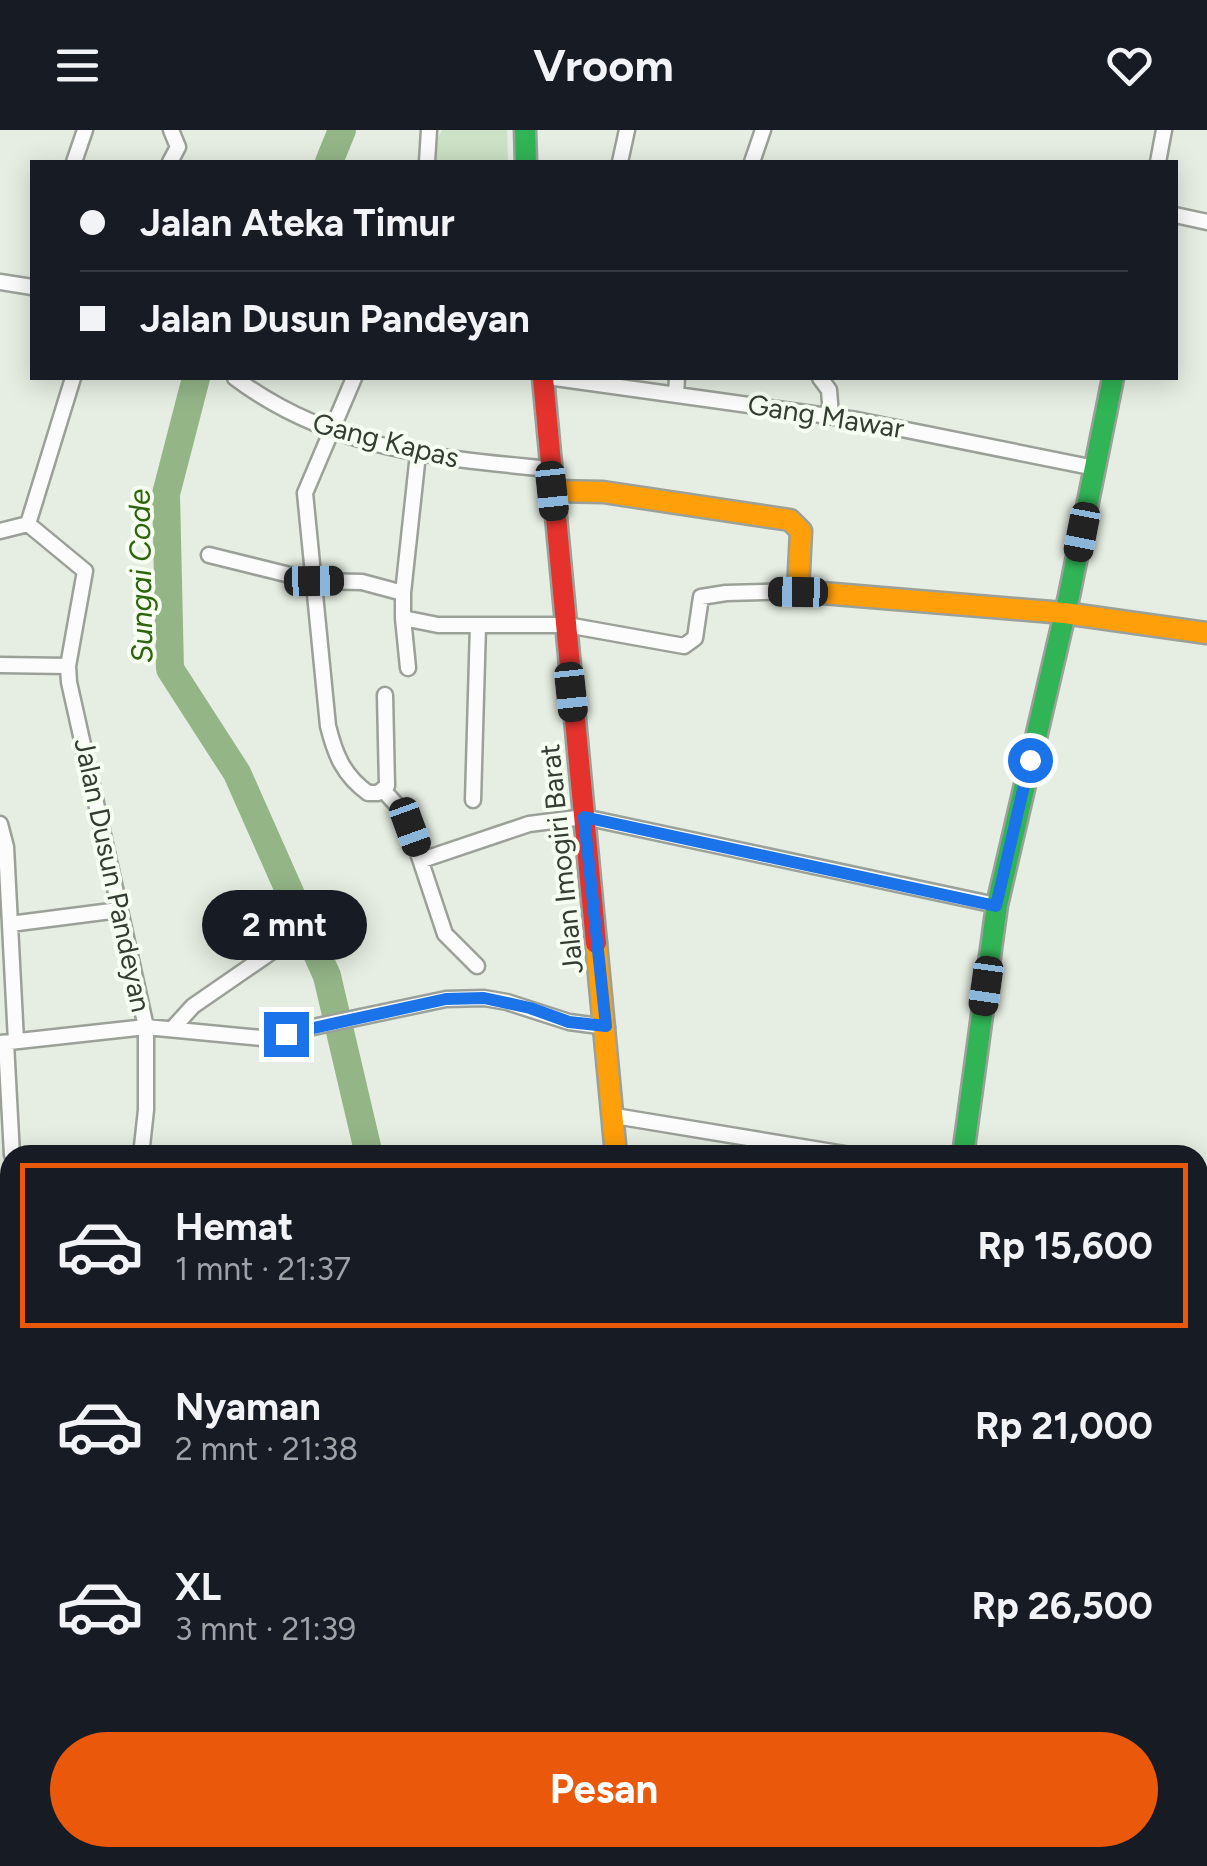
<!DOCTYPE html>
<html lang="id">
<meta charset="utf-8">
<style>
:root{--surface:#171b24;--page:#242831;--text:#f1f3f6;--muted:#9ea1a6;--line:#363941;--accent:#ea580c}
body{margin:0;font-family:Figtree,sans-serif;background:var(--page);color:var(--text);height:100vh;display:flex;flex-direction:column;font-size:38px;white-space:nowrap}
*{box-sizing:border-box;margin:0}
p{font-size:32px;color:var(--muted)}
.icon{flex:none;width:55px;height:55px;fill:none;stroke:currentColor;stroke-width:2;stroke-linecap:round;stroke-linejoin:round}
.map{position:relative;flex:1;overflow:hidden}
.drawer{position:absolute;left:0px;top:1015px;width:1208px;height:722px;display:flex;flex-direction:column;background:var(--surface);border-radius:30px 30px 0 0;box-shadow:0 5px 25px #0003}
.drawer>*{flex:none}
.banner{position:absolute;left:30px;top:30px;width:1148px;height:220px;border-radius:0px;box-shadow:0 5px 25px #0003;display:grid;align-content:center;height:220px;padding:0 50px;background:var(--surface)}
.end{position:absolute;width:45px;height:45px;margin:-22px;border:12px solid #1a73e8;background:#fff;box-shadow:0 0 0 5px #fff}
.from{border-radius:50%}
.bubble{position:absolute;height:70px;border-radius:35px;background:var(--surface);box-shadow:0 5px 25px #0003;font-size:32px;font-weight:700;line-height:70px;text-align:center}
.car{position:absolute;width:30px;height:60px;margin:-30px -15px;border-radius:12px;box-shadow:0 0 8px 2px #0007;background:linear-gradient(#222 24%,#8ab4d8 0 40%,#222 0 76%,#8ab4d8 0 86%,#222 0)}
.banner b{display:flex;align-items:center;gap:35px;height:95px;font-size:38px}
.banner b+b{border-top:2px solid var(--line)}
.banner i{width:25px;height:25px;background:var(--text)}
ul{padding:18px 0 0;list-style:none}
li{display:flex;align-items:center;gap:30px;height:165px;margin:0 20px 15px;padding:0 30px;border:5px solid transparent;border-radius:0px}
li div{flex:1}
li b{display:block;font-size:38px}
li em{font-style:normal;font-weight:700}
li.active{border-color:var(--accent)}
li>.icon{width:90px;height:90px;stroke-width:1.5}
.primary-button{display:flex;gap:20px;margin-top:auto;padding:20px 50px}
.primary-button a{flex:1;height:115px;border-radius:60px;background:var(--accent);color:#fff;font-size:40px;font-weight:700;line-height:115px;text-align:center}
header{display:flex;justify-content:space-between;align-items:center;height:130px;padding:0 50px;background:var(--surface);font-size:45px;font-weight:700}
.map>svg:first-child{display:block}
.green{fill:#cce1c5}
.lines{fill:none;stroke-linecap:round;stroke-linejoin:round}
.river{stroke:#94b687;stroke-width:28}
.street-casing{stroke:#9ba199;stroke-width:19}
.fast-casing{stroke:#9ba199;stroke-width:25}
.slow-casing{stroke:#9ba199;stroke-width:25}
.jam-casing{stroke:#9ba199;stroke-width:25}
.street{stroke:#fbfcfb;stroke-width:14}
.fast{stroke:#30b455;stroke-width:20}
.slow{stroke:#ff9f0a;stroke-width:20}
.jam{stroke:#e5322d;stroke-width:20}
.route{stroke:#1a73e8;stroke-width:12}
.labels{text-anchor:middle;stroke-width:8;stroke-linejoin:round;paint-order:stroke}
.street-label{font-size:28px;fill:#353c33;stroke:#f5fef1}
.water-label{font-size:30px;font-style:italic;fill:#2c650b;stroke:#f5fef1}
</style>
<header><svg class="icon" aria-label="menu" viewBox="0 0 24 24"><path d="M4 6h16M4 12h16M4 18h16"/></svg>Vroom<svg class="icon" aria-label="heart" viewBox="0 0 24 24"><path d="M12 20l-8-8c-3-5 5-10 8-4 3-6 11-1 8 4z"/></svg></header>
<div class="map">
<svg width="1207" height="1736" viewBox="0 0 1207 1736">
<rect width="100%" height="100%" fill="#e6eee3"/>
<path class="green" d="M 442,0 L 507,0 L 508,32 L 426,32 Z"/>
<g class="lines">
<path class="river" d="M 329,32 L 342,0
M 196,248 L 166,364 L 170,539 L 237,643 L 327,846 L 369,1025
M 160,1736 L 169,1728"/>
<defs>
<path id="street" d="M 74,32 L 85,0
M 170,32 L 178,17 L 171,0
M 427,32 L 429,0
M 620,32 L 627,0
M 752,32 L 763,0
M 1158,32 L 1164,0
M 1175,85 L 1207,92
M 0,152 L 32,157
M 235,248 C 330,319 435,328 550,339
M 354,248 L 305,363 L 328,596 C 335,624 343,645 368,663 L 378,663 L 387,656 L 385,565
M 555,248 L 857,290 L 1095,338
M 820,248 L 829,260 L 831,286
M 676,264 L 677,248
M 28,394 L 85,441 L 68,536 L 69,552 L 146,897 L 146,980 L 141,1025
M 28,394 L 73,248
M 0,401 L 28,394
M 209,425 L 314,451 L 362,452 L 403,463 L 403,488 L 438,495 L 567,495 L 684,516 L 695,508 L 701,467 L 726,463 L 798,461
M 403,463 L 418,324
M 403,488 L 408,538
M 0,535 L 68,536
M 384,661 L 405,684 L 445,804 L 477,836
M 473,670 L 478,495
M 0,694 L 6,717 L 16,911
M 422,730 L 529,694 L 584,687 L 991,774
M 10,794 L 119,780
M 172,899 L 193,876 L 277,818
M 0,913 L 146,897 L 261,908 L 446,869 L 484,868 L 507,872 L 569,892 L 607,897
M 6,913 L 12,1025
M 615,986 L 851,1025
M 0,1220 L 10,1217
M 1198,1450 L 1204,1418
M 1198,1605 L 1207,1608
M 1154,1728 L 1154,1736
M 192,1736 L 197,1728
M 388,1736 L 393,1728
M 478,1736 L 478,1728
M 816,1736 L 822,1728"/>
<path id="fast" d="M 525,0 L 526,32
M 963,1025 L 997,775 L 1069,466 L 1113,248"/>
<path id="slow" d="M 552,361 L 603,362 L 790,390 L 801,401 L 798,461 L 1064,483 L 1207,503
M 596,813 L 616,1025
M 644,1728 L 645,1736"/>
<path id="jam" d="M 543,248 L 596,813"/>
</defs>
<use href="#street" class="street-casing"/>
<use href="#fast" class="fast-casing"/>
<use href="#slow" class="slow-casing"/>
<use href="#jam" class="jam-casing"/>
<use href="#street" class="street"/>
<use href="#fast" class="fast"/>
<use href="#slow" class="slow"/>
<use href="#jam" class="jam"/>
</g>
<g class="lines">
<path class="route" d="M 286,904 L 446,869 L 484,868 L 530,878 L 569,892 L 606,896 L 584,687 L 996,776 L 1030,630"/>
</g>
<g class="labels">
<g class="street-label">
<text transform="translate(826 286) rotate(9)" y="10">Gang Mawar</text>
<text transform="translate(386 310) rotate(14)" y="10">Gang Kapas</text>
<text transform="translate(561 729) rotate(-96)" y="10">Jalan Imogiri Barat</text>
<text transform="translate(113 745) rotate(78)" y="10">Jalan Dusun Pandeyan</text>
</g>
<g class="water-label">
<text transform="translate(141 446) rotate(-91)" y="10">Sungai Code</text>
</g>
</g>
</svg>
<i class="end from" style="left:1030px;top:630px"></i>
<i class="end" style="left:286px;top:904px"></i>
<div class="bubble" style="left:202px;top:760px;width:165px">2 mnt</div>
<i class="car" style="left:552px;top:361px;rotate:174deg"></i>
<i class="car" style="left:1082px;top:402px;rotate:191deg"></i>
<i class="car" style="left:314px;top:451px;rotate:89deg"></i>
<i class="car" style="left:798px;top:462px;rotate:271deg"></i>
<i class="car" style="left:571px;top:562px;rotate:174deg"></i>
<i class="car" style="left:410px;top:697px;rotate:160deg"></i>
<i class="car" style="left:986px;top:856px;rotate:188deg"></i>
<div class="banner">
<b><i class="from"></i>Jalan Ateka Timur</b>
<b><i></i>Jalan Dusun Pandeyan</b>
</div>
<section class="drawer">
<ul>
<li class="active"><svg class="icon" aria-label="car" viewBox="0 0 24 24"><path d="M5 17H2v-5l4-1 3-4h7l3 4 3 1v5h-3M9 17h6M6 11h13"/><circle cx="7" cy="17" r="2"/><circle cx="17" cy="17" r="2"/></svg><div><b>Hemat</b><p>1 mnt · 21:37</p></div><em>Rp 15,600</em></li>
<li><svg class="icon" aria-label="car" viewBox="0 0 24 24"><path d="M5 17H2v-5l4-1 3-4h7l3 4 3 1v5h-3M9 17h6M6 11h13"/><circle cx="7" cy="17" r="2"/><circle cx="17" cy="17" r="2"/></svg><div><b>Nyaman</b><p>2 mnt · 21:38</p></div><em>Rp 21,000</em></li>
<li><svg class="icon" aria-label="car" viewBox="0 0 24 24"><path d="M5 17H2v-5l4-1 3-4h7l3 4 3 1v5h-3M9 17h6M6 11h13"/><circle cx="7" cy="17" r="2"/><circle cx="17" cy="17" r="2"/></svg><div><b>XL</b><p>3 mnt · 21:39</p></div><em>Rp 26,500</em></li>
</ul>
<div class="primary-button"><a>Pesan</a></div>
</section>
</div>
